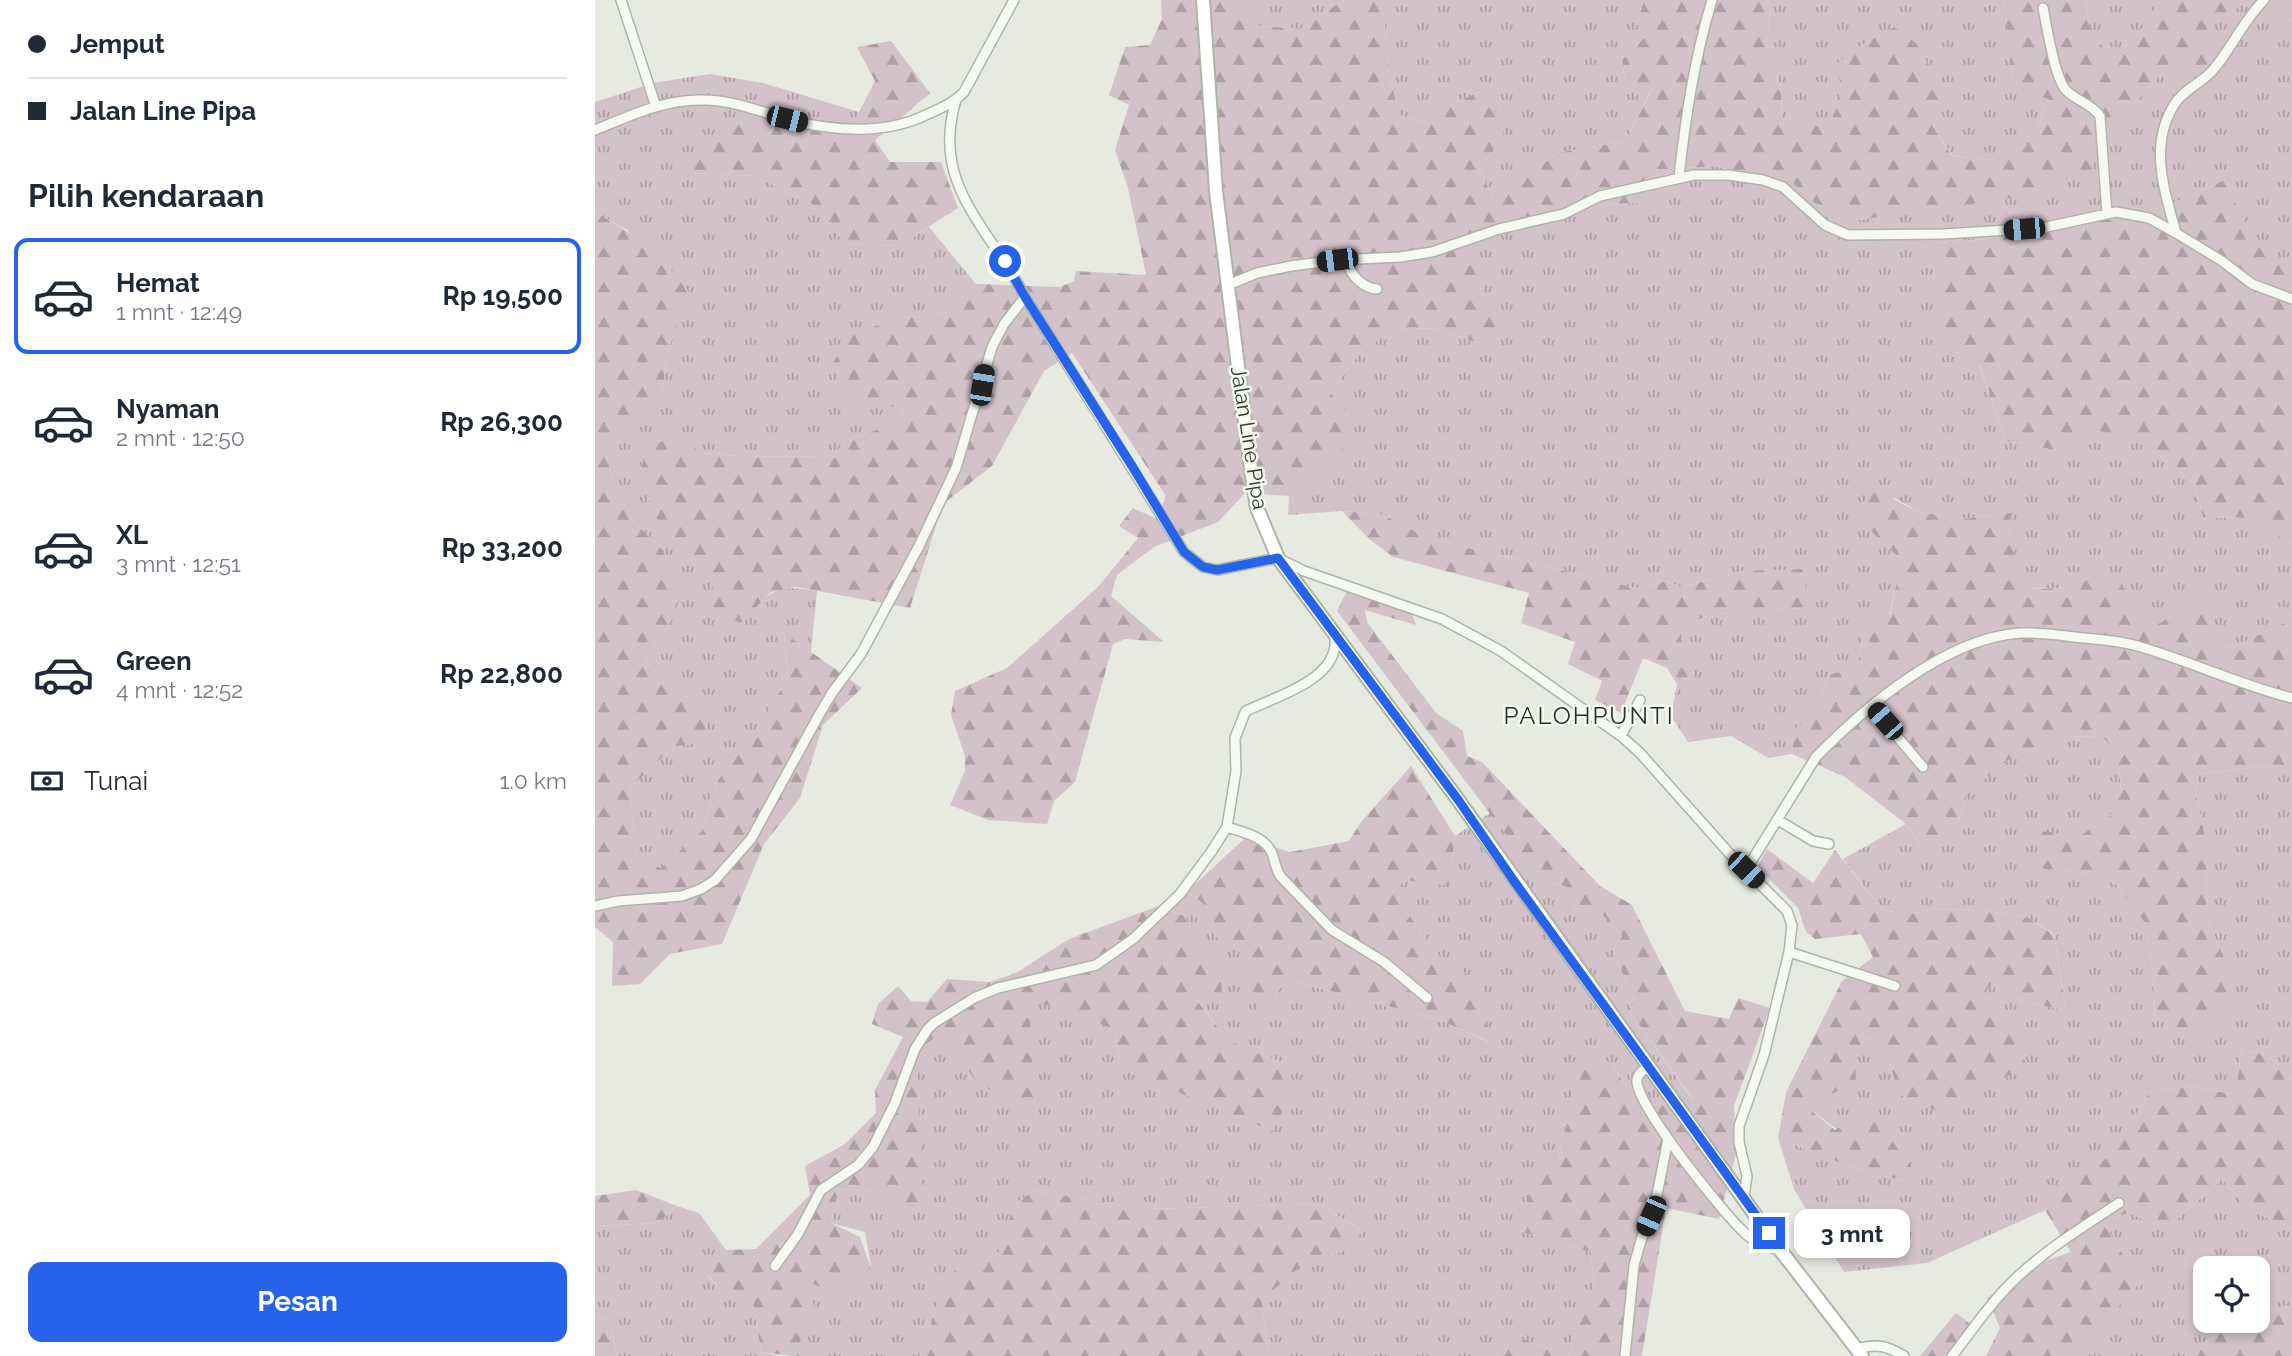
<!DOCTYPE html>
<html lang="id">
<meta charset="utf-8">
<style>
:root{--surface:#fff;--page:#f6f6f7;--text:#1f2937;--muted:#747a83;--line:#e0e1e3;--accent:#2563eb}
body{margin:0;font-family:Raleway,sans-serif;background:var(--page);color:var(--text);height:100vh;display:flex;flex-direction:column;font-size:26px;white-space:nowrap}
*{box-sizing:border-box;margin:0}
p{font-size:23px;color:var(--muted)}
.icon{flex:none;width:38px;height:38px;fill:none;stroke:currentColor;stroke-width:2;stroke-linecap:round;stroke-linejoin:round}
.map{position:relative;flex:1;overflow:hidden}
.details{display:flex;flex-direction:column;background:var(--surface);width:595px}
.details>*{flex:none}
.guide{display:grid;align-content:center;height:154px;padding:0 28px;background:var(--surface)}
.controls{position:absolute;left:1598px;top:1256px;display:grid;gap:14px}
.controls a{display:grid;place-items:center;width:77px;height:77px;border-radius:14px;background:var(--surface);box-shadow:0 4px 10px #0003;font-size:35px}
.end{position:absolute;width:32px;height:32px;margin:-16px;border:9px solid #2563eb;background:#fff;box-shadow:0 0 0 4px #fff}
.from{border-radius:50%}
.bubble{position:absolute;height:49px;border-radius:14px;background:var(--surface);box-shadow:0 4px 10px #0003;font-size:23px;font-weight:700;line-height:49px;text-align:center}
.car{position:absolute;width:21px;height:42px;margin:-21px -10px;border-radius:9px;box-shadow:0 0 5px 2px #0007;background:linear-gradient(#222 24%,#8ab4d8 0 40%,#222 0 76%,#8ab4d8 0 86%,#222 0)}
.guide b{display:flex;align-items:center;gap:24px;height:66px;font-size:26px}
.guide b+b{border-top:2px solid var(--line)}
.guide i{width:18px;height:18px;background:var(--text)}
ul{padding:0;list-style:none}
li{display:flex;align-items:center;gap:21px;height:116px;margin:0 14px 10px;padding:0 14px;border:4px solid transparent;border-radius:14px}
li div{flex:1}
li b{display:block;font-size:26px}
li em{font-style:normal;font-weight:700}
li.current{border-color:var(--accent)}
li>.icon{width:63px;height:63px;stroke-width:1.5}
h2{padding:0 28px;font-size:32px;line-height:84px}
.pay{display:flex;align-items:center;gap:18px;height:77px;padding:0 28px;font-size:26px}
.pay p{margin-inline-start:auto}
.action{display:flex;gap:14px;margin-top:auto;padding:14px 28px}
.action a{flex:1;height:80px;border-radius:14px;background:var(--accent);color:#fff;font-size:28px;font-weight:700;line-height:80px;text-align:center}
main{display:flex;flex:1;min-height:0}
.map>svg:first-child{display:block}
.grass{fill:url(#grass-tufts)}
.forest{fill:url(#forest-firs)}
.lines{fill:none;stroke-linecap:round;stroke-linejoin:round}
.minor-casing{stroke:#aeb4a6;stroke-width:12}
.secondary-casing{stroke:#aeb4a6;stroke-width:16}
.minor{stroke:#f6f8f4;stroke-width:9}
.secondary{stroke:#fff;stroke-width:12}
.route{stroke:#2563eb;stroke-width:9}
.labels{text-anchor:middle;stroke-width:5;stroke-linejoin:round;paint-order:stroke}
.street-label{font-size:21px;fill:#374229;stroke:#f5f7f1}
.quarter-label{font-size:24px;letter-spacing:2px;fill:#27331c;stroke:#f5f7f1}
</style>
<main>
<section class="details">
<div class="guide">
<b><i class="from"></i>Jemput</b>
<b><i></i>Jalan Line Pipa</b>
</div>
<h2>Pilih kendaraan</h2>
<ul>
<li class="current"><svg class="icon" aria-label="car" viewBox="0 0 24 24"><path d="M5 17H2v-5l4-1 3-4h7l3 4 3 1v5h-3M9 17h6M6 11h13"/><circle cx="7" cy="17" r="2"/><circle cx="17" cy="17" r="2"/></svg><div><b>Hemat</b><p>1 mnt · 12:49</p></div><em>Rp 19,500</em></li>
<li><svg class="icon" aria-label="car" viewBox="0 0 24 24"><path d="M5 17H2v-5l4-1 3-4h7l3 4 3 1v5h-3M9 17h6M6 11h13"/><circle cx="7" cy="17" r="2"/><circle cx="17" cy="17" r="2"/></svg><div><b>Nyaman</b><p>2 mnt · 12:50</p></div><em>Rp 26,300</em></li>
<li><svg class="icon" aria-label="car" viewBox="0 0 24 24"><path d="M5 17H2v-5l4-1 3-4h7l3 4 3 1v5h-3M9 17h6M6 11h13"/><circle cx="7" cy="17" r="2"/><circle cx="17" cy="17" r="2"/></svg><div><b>XL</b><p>3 mnt · 12:51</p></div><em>Rp 33,200</em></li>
<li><svg class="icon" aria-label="car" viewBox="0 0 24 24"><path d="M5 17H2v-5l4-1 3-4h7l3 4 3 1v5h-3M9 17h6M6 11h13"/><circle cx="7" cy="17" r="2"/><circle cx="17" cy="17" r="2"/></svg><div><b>Green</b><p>4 mnt · 12:52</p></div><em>Rp 22,800</em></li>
</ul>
<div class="pay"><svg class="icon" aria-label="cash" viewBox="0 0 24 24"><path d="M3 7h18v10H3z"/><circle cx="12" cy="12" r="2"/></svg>Tunai<p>1.0 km</p></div>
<div class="action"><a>Pesan</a></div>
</section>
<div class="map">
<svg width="1697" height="1356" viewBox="0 0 1697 1356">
<defs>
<pattern id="grass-tufts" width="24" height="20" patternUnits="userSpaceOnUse" patternTransform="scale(1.75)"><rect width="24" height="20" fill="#d4c2ca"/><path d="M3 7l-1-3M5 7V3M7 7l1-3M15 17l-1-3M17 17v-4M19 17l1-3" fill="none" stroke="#ad9fa4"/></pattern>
<pattern id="forest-firs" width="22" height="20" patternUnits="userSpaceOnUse" patternTransform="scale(1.75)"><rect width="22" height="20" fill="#d4c2ca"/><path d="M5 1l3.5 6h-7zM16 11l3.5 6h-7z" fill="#ad9fa4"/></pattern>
</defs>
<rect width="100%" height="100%" fill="#e6eae1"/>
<path class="grass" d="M 653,0 L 748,0 L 705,29 L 662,26 Z
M 779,0 L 1049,0 L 1042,24 L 1054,33 L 1027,60 L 1030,81 L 1057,88 L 1031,141 L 962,153 L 899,203 L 885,167 L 908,138 L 903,85 L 860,102 L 828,122 L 805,115 L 794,76 L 788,9 Z
M 1175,0 L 1409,0 L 1419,87 L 1453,98 L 1442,132 L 1396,160 L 1358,156 L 1337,125 L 1299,27 L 1267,45 L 1243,63 L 1247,96 L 1232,129 L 1187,118 L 1186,87 L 1172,50 Z
M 1491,0 L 1566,0 L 1547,28 L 1517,60 L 1494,27 Z
M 1655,0 L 1697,21 L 1697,253 L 1688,265 L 1658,241 L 1630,180 L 1569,207 L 1381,240 L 1341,243 L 1411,441 L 1466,451 L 1496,427 L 1552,446 L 1600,483 L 1608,517 L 1657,518 L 1697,544 L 1697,615 L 1689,623 L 1636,648 L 1620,644 L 1615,587 L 1586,612 L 1561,625 L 1543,617 L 1492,579 L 1476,588 L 1431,589 L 1414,538 L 1416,513 L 1368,519 L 1323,512 L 1300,498 L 1276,531 L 1302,556 L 1302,581 L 1294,617 L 1268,611 L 1268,639 L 1261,671 L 1233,674 L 1225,704 L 1198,732 L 1197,754 L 1173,758 L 1136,736 L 1093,742 L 1076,716 L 1082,684 L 1100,675 L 1087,653 L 1086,626 L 1118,614 L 1209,608 L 1147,571 L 1087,587 L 1070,581 L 1045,589 L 835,539 L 789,515 L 747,511 L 693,515 L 694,496 L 719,473 L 753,417 L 736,393 L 766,350 L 800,330 L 838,328 L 893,346 L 874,243 L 957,222 L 1009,204 L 1050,203 L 1057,170 L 1119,166 L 1162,176 L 1194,180 L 1220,203 L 1265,220 L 1324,211 L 1534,110 L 1569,71 L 1617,22 Z
M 115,74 L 168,83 L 264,112 L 251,137 L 164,117 L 98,173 L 159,176 L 216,203 L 251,244 L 304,246 L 334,227 L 381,284 L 352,312 L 302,319 L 308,408 L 303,423 L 251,440 L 238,457 L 146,456 L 105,453 L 48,486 L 62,518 L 117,579 L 146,623 C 175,593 177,583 222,591 L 216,653 L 189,634 L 193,677 L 173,712 L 122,782 L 107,831 L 66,868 L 41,857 L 35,788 L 78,747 L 110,741 L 114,701 L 90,696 L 49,661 L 74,626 L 68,550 L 39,522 L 17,481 L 12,454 L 68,389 L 72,353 L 93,291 L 32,230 L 0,212 L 0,102 L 58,83 Z
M 1507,736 L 1523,755 L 1526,786 L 1515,816 L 1439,868 L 1480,871 L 1517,879 L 1550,923 L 1558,971 L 1560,1020 L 1631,962 L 1611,916 L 1612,846 L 1601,794 L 1603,774 L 1672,766 L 1697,773 L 1697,1079 L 1672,1054 L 1646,1050 L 1641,1095 L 1595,1086 L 1555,1092 L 1514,1157 L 1472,1183 L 1450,1210 L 1332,1263 L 1249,1272 L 1199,1189 L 1183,1138 L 1256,1167 L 1313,1182 L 1213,1108 L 1259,1050 L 1274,1037 L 1295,1065 L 1305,1095 L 1423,1033 L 1388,995 L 1396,985 L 1428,1001 L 1471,1011 L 1459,934 L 1434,918 L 1380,909 L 1334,910 L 1309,916 L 1286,908 L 1248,859 L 1311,824 L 1326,846 L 1362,826 L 1374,791 L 1415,759 L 1465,737 Z
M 895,813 L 945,880 L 970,886 L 988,927 L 1006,913 L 1027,936 L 1018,951 L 1039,1000 L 1035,1012 L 1097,1099 L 1067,1107 L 1039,1098 L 1018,1066 L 984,1072 L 962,1164 L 924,1231 L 996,1252 L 1000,1300 L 983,1308 L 975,1356 L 916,1335 L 902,1356 L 673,1356 L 667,1300 L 700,1271 L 759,1246 L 766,1230 L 724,1204 L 553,1209 L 438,1191 L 419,1205 L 405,1253 L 370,1256 L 348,1287 L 325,1356 L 198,1356 L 220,1309 L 206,1278 L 276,1267 L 270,1232 L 236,1223 L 244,1189 L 283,1192 L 311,1213 L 322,1050 L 347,1032 L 380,1080 L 441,1121 L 433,998 L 519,1029 L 527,1069 L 677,1130 L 688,1063 L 633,1041 L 601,998 L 603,950 L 591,917 L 566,905 L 593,891 L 619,913 L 620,936 L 648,952 L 676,1006 L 690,979 L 842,1019 L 894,1042 L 887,984 L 845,957 L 797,892 L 810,880 L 853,885 L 860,836 Z
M 1627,1179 L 1653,1210 L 1697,1228 L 1697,1306 L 1663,1309 L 1662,1269 L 1610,1269 L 1610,1321 L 1635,1321 L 1604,1349 L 1602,1356 L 1487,1356 L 1494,1340 L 1545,1282 L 1508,1222 L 1533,1213 L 1572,1228 Z
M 82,1206 L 104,1213 L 131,1250 L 113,1276 L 130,1296 L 159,1306 L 166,1352 L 185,1356 L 22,1356 L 15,1321 L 0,1314 L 0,1226 L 63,1223 Z"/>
<path class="forest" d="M 566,0 L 653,0 L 663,26 L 705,29 L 748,0 L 779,0 L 788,9 L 794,76 L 805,115 L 828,122 L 860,102 L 903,85 L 908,138 L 885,167 L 899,203 L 962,153 L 1031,141 L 1057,89 L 1030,81 L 1027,60 L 1054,33 L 1042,24 L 1049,0 L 1175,0 L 1172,50 L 1186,87 L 1187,118 L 1232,128 L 1247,96 L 1242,63 L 1267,45 L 1299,27 L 1322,44 L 1348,92 L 1337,125 L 1357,156 L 1396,160 L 1442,132 L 1453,99 L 1419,88 L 1409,0 L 1491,0 L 1494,27 L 1517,60 L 1547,28 L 1566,0 L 1697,0 L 1697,21 L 1655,1 L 1617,22 L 1614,74 L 1569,71 L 1534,110 L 1495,169 L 1429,196 L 1265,220 L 1220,203 L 1194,180 L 1162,176 L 1119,166 L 1057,170 L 1050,203 L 1009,204 L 957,222 L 874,243 L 905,343 L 893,346 L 838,328 L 800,330 L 766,350 L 736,393 L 753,417 L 749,448 L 694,496 L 650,493 L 623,522 L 559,547 L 522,575 L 516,596 L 569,642 L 530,639 L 518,644 L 480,782 L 459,801 L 452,824 L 393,820 L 355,805 L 370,771 L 370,756 L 356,715 L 360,691 L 412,668 L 503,587 L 543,538 L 524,526 L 538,508 L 562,519 L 571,496 L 477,353 L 449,371 L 397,466 L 348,504 L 315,608 L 201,587 L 176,592 L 146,623 L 119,612 L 117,579 L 62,519 L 48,486 L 48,453 L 82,432 L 105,453 L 146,456 L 238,457 L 251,440 L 303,423 L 308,409 L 252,396 L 236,365 L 259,333 L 302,319 L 352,312 L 381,284 L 465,287 L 479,281 L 481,271 L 551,275 L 533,188 L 520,150 L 534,105 L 514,95 L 530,47 L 555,45 L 567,19 Z
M 296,41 L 335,93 L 280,140 L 295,162 L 346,162 L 363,208 L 304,246 L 251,244 L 216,203 L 159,176 L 98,173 L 98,161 L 133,121 L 164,117 L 251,137 L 280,81 L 262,47 Z
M 1630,180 L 1658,241 L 1688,264 L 1697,253 L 1697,544 L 1657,518 L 1608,517 L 1600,483 L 1552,446 L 1496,428 L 1466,451 L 1411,441 L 1385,366 L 1347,349 L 1341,243 L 1381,240 L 1569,207 Z
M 0,212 C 38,233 67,255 93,291 L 72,353 L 68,389 L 12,455 L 17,481 L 39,522 L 68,550 L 85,598 L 74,626 L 49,661 L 90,696 L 115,701 L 110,741 L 78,747 L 35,788 L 41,857 L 66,868 L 107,831 L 122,782 L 173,712 L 193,677 L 189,633 L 267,688 L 228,725 L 205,798 L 169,844 L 127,944 L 75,954 L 45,984 L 17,986 L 18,942 L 0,927 Z
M 1281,490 L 1323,512 L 1368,519 L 1416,513 L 1414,538 L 1432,589 L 1476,588 L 1492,579 L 1527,584 L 1543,617 L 1561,625 L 1586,612 L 1616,586 L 1620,644 L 1636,648 L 1689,623 L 1697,615 L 1697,773 L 1672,766 L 1603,774 L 1601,794 L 1612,846 L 1611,916 L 1631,962 L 1634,1009 L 1604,1034 L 1560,1020 L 1558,971 L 1550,923 L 1517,879 L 1480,871 L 1438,868 L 1446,831 L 1485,836 L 1515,816 L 1526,786 L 1523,755 L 1507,736 L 1465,737 L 1415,759 L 1374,791 L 1362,826 L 1327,847 L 1311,824 L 1250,777 L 1197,754 L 1198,732 L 1225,704 L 1233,674 L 1261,670 L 1268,639 L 1268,611 L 1295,616 L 1302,581 L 1302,556 L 1276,531 L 1267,503 Z
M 747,511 L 789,515 L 835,539 L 1045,589 L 1070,581 L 1087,587 L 1147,571 L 1211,569 L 1210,608 L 1118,614 L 1086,626 L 1087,653 L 1100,675 L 1082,684 L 1072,668 L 1048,658 L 1026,713 L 1000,700 L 1007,681 L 973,664 L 980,642 L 926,623 L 934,593 L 798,557 L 774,539 Z
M 753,589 L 817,614 L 821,625 L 770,610 L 772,622 L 841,713 L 868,731 L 872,756 L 887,762 L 1005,886 L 1037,905 L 1090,1011 L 1134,1019 L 1143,998 L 1175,1008 L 1139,1106 L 1141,1154 L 1124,1219 L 1071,1208 L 1047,1356 L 902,1356 L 916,1335 L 975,1356 L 983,1307 L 1000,1300 L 996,1252 L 924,1231 L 939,1176 L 962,1164 L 984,1072 L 996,1065 L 1018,1066 C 1039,1102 1055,1115 1097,1098 L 1035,1012 L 1039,1000 L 1018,951 L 1027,936 L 1006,913 L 988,927 L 970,886 L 945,880 L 742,611 Z
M 816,766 L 860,836 L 853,886 L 810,880 L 797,892 L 845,957 L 887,984 L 895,1042 L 842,1019 L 690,979 L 676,1006 L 662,1010 L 648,952 L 619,936 L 619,913 L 593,891 L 650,838 L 695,852 L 754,841 L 766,822 Z
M 1172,849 L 1218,883 L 1240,850 L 1286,908 L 1309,916 L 1334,910 L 1380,909 L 1434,918 L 1459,935 L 1471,1011 L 1428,1001 L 1396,985 L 1388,995 L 1423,1033 L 1431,1066 L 1344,1112 L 1305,1095 L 1295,1065 L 1274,1037 L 1259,1050 L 1261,1080 L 1213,1108 L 1240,1130 L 1274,1110 L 1318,1169 L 1313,1182 L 1256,1167 L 1183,1138 L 1191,1092 L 1247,981 L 1278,957 L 1266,934 L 1220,939 L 1211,932 L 1203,908 L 1162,867 Z
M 566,905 L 591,917 L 603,950 L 625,962 L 627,994 L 601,999 L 633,1041 L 688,1063 L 687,1112 L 677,1131 L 527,1069 L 519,1029 L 434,999 L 441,1122 L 380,1080 L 347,1033 L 322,1050 L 327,1199 L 311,1213 L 283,1192 L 244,1189 L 236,1223 L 265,1237 L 276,1268 L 239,1293 L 207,1279 L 221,1309 L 198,1356 L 166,1352 L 159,1306 L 130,1296 L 113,1275 L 131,1250 L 161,1249 L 215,1195 L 210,1166 L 250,1144 L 281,1113 L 280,1090 L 308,1037 L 277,1024 L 283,1004 L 303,986 L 316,1001 L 332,1002 L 352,979 L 395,982 L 421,973 L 474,939 Z
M 1646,1050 L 1672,1054 L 1697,1079 L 1697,1228 L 1653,1210 L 1627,1179 L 1572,1228 L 1533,1213 L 1508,1222 L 1545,1282 L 1494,1340 L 1487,1356 L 1391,1356 L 1405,1328 L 1392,1298 L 1438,1265 L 1476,1252 L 1450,1210 L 1472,1183 L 1514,1157 L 1555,1092 L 1595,1086 L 1641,1095 Z
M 41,1190 L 82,1206 L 63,1223 L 0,1226 L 0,1196 Z
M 438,1191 L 553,1209 L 724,1204 L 767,1231 L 759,1246 L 700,1271 L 667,1300 L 673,1356 L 325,1356 L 348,1287 L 370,1256 L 404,1252 L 419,1205 Z
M 1697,1306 L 1697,1356 L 1602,1356 L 1604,1349 L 1635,1321 L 1662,1321 L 1663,1309 Z
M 1361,1313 L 1382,1329 L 1363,1356 L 1325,1356 Z
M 0,1314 L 15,1321 L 22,1356 L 0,1356 Z"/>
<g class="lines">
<defs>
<path id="minor" d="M 26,0 L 61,107
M 1669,0 C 1648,21 1637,48 1618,70 C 1608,82 1590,89 1581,102 C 1553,143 1569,189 1581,233 L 1627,261 L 1657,284 L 1697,299
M 1448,8 C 1452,27 1459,74 1470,89 C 1479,100 1496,103 1505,116 L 1512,214
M 361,100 C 335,186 395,227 430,297 L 589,552 L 608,567 L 622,570 L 683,558 L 709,571 L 847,619 L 906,651 L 1026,736 L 1045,753 L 1134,853 L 1192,911 L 1197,925 L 1194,952 L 1169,1055 L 1144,1126 L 1144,1142 L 1152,1176 L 1149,1197
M 0,130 C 34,116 70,99 108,100 C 137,100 164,111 191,119 C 237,131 289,136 333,114 C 346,108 359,103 369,92 L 419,0
M 1084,177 C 1091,114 1099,61 1117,0
M 750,260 C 755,273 766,288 782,289
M 633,285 L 662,273 L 696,266 L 742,260 L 805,257 L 837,252 L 904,229 L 969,214 L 1005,196 L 1099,175 L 1133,175 L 1168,180 L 1188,187 L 1230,225 L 1253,235 L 1348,234 L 1447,228 L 1521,212 L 1554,218 L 1581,233
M 1277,707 L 1328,767
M 1026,736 L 1045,700
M 1183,820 L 1218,841 L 1234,844
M 632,827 C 647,832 668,836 676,851 C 680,859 680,869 686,877 L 737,930 L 789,962 L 832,998
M 1151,870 L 1221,757 C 1271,706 1351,638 1425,633 C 1446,632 1468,636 1489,638 C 1508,640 1528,641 1546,647 C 1597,662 1645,685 1697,698
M 0,906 L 23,901 L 87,896 L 106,889 L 120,880 L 156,839 L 224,715 L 237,693 L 266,654 L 324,546 L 361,468 L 397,347 L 409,324 L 430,297
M 1194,952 L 1300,986
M 1054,1065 C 1049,1070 1041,1074 1042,1082 C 1043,1107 1130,1216 1152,1235 C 1161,1243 1174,1247 1186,1251
M 180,1266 L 203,1234 L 226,1190 L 263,1165 L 278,1147 L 299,1105 L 320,1049 L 332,1030 L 339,1023 L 379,998 L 403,988 L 501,965 L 538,939 L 585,894 L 616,852 L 632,827 L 641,771 L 640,738 L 649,715 L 651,711 C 682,696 745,679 740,637
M 1262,1349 C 1282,1343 1292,1346 1309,1356
M 1030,1356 L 1039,1265 L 1047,1237 L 1060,1205 L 1073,1139
M 1357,1356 C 1376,1332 1393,1306 1415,1284 C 1447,1252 1486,1228 1524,1203"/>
<path id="secondary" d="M 608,0 L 621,191 L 655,462 L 662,508 L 683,558 L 864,801 L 1186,1251 L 1267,1356"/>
</defs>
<use href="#minor" class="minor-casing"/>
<use href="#secondary" class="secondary-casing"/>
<use href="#minor" class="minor"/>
<use href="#secondary" class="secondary"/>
</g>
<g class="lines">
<path class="route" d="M 410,261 L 430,297 L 537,466 L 589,552 L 608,567 L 622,570 L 683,558 L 864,801 L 919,881 L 1174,1233"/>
</g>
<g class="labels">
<g class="street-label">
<text transform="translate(654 438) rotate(81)" y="7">Jalan Line Pipa</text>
</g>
<g class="quarter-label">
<text x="994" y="724">PALOHPUNTI</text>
</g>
</g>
</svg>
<div class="controls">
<a><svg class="icon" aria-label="locate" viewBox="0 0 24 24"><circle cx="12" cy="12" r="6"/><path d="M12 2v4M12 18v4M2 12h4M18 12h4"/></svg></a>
</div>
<i class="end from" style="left:410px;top:261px"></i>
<i class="end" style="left:1174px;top:1233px"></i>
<div class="bubble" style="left:1199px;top:1209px;width:116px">3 mnt</div>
<i class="car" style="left:192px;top:119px;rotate:104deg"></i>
<i class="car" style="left:1429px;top:229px;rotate:265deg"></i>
<i class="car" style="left:742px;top:260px;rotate:263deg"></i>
<i class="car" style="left:387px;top:385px;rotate:9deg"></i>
<i class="car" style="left:1290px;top:721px;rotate:319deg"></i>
<i class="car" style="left:1151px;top:870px;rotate:134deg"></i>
<i class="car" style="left:1056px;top:1216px;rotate:204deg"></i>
</div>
</main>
